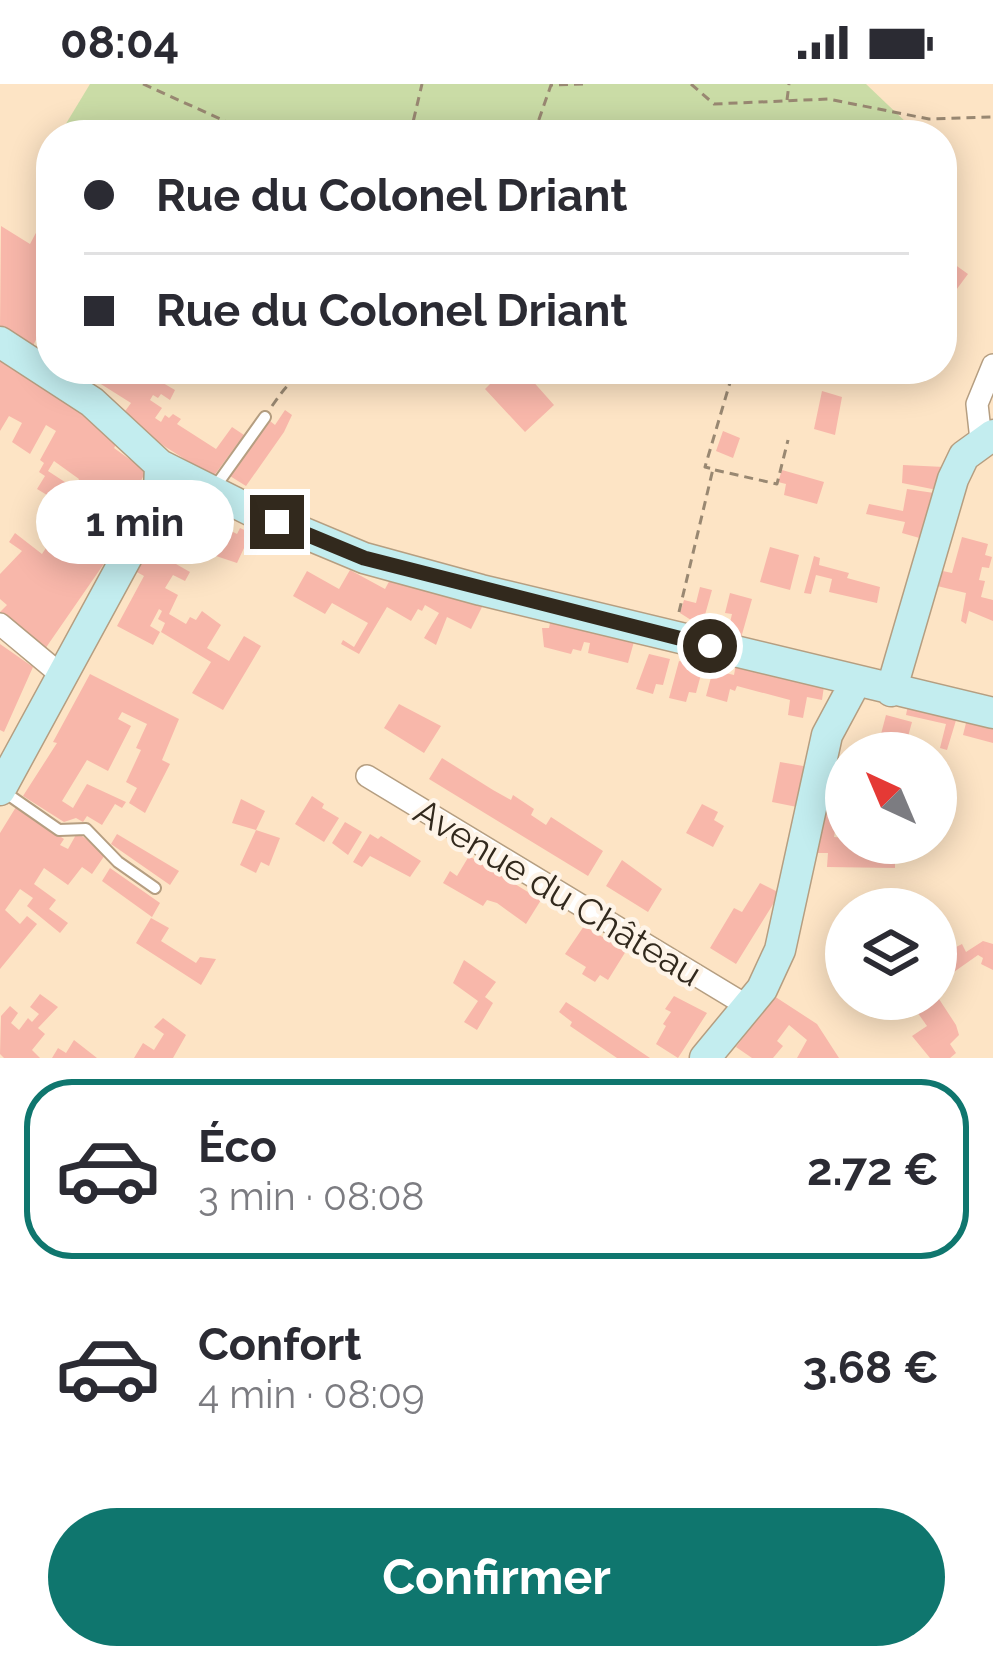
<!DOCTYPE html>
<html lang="fr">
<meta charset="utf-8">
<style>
:root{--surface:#fff;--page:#f2f2f3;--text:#2b2b33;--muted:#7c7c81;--line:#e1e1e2;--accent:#0f766e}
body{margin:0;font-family:Raleway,sans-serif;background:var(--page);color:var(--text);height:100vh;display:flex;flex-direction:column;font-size:45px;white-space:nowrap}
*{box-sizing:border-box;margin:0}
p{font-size:39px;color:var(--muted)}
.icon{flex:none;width:66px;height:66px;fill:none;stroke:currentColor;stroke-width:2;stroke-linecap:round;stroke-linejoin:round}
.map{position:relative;height:974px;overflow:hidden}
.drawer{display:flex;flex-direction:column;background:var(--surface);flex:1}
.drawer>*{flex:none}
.banner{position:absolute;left:36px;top:36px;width:921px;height:264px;border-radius:48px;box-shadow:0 6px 30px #0003;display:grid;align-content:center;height:264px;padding:0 48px;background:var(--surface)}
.needle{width:78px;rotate:316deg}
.fabs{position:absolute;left:825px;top:648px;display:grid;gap:24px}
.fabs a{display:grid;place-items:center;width:132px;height:132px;border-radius:50%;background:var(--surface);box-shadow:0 6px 30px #0003;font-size:60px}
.end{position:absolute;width:54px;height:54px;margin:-27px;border:15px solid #32291d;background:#fff;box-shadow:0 0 0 6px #fff}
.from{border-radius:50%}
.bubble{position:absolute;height:84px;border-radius:42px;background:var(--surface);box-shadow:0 6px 30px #0003;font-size:39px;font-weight:700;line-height:84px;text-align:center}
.banner b{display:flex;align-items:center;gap:42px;height:114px;font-size:45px}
.banner b+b{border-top:3px solid var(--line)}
.banner i{width:30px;height:30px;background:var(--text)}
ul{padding:21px 0 0;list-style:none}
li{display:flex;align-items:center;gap:36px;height:180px;margin:0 24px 18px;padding:0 24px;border:6px solid transparent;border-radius:48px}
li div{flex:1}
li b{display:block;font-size:45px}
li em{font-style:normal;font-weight:700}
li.active{border-color:var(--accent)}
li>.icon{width:108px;height:108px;stroke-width:1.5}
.button{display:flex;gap:24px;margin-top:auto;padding:24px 48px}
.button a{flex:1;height:138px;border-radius:72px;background:var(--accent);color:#fff;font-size:48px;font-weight:700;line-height:138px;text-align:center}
.status{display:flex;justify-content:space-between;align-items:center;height:84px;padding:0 60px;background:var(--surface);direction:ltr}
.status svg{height:33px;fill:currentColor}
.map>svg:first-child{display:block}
.green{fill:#cadca6}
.building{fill:#f8b7aa}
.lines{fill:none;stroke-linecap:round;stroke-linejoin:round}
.lane-casing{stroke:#b59e81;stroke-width:14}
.street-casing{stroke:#b59e81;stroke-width:24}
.secondary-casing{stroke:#b59e81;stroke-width:33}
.path{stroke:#998872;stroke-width:3;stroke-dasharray:9 6;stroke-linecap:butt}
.lane{stroke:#fff;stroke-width:10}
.street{stroke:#fff;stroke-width:21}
.secondary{stroke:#c3edef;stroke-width:30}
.route{stroke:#32291d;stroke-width:15}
.labels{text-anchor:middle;stroke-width:9;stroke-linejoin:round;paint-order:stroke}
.street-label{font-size:36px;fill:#32291d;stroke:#fef4e8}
</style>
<div class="status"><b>08:04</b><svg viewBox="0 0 49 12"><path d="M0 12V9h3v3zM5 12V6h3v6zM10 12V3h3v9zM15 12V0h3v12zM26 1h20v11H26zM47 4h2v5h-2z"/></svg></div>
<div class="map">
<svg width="993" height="974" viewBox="0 0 993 974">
<rect width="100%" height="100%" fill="#fde4c5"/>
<path class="green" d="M 90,0 L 866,0 L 910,42 L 907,51 L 78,51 L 64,43 Z"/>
<path class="building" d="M 1,142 L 30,160 L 38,145 L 49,152 L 39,171 L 51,178 L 51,223 L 33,262 L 0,245 Z
M 947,175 L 968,190 L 942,225 L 942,182 Z
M 0,271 L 85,325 L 82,330 L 118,357 L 114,364 L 143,385 L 144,391 L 134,410 L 115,401 L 111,409 L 138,423 L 130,442 L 45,565 L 0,528 L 7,521 L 0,515 L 0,490 L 22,467 L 9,458 L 15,449 L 42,470 L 54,452 L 60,455 L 89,409 L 76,401 L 79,395 L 54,377 L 48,387 L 74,404 L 65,418 L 51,406 L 47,411 L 37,405 L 45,392 L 39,388 L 44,379 L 40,376 L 56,347 L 46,341 L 30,370 L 12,358 L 22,339 L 9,332 L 0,347 Z
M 77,285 L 155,285 L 151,292 L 175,306 L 170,316 L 161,310 L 158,314 L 153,311 L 150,316 L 162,324 L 155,334 L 161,338 L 165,331 L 169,334 L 173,330 L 181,335 L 177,340 L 216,365 L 232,343 L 244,351 L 213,393 L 164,362 L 123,330 L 131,319 Z
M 492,285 L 522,285 L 554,321 L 525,348 L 485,305 L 498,292 Z
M 822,307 L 842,313 L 835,351 L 814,345 Z
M 285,326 L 292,331 L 284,348 L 246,402 L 230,392 L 270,337 L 275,341 Z
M 723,347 L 740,354 L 733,374 L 716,367 Z
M 903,381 L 944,383 L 937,406 L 902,399 Z
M 782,386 L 824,398 L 817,420 L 784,411 L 786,400 L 778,398 Z
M 907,405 L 934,409 L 923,455 L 902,449 L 905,438 L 866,430 L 869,420 L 903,427 Z
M 170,416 L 237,450 L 240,444 L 251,449 L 237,479 L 201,467 L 156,443 Z
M 962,453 L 988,460 L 985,471 L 992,473 L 989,484 L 982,483 L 979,496 L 985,497 L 981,513 L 993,516 L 993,537 L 969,527 L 966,540 L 961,537 L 966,509 L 933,501 L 938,486 L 952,489 Z
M 770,463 L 799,471 L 790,506 L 760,498 Z
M 148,464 L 190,488 L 185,497 L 173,491 L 165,504 L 178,511 L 169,530 L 186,540 L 190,533 L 196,536 L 202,527 L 221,541 L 207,564 L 229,577 L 244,552 L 261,562 L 223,626 L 192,609 L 211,578 L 161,548 L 165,539 L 158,535 L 162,527 L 159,525 L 150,542 L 160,548 L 153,561 L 117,542 L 144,492 L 135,487 Z
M 814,472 L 820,474 L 819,481 L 849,489 L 847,494 L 880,503 L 877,519 L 829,508 L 832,495 L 816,491 L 811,510 L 804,509 Z
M 350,486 L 385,505 L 392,492 L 484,519 L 471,545 L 447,533 L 436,561 L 424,554 L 439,529 L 425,521 L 422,527 L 418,525 L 411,537 L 387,523 L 359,570 L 341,560 L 343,556 L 354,563 L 368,539 L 332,519 L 325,530 L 293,512 L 307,487 L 339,505 Z
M 700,503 L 712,506 L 701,545 L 690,542 L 691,536 L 680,529 L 684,516 L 696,519 Z
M 730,509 L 752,515 L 741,554 L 727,551 L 732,530 L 725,529 Z
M 551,534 L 635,554 L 628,579 L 588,569 L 590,559 L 584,558 L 581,567 L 573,565 L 571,570 L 544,563 L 542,544 L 549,544 Z
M 0,560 L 33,583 L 4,648 L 0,646 Z
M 649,570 L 670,575 L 663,601 L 656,600 L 653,610 L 636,605 Z
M 679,577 L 703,583 L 696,609 L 689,608 L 686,618 L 669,614 Z
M 736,580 L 824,602 L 822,616 L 807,613 L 803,634 L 788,631 L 790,616 L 737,602 L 735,607 L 730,605 L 727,618 L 706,612 L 713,586 L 734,591 Z
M 90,590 L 179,635 L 162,676 L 170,680 L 145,729 L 129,719 L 137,704 L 126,698 L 141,666 L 136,664 L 147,640 L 122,628 L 118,635 L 131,642 L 108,687 L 87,676 L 62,717 L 73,724 L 87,700 L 126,718 L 122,724 L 115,720 L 102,741 L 87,732 L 83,738 L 76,734 L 64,738 L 23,712 L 57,659 L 53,658 Z
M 399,620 L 441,642 L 424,669 L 384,644 Z
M 908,621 L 957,633 L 947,666 L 940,664 L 946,640 L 906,631 Z
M 886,631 L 912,638 L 906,660 L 914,662 L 912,669 L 876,669 Z
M 967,635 L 993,642 L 993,659 L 963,651 Z
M 442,674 L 493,706 L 511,716 L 513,711 L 534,725 L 531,731 L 546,741 L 551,733 L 603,767 L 588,792 L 429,695 Z
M 780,678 L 809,683 L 802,724 L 772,718 Z
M 834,679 L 846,681 L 834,753 L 846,754 L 846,759 L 895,759 L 895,784 L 827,783 L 828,769 L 816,769 Z
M 312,712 L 324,720 L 322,724 L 339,734 L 324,758 L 295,740 Z
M 241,715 L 265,727 L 256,746 L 280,754 L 269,782 L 261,778 L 256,789 L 240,781 L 256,746 L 232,739 Z
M 702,720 L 718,728 L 714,736 L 724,742 L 713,763 L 686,749 Z
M 16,723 L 64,755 L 60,761 L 68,765 L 77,749 L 107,768 L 92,790 L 82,783 L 68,801 L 44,784 L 34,800 L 56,816 L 49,825 L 68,839 L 60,849 L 27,822 L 33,814 L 20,805 L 5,826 L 20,840 L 27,832 L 37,840 L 0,885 L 0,749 Z
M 345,738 L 362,748 L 348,771 L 332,759 Z
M 117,750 L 179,787 L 170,801 L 111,760 Z
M 370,750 L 378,755 L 381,752 L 421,777 L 410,793 L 370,772 L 362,783 L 353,778 Z
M 469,772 L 541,816 L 526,840 L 497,819 L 487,816 L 483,822 L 443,799 L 450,787 L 457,792 Z
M 622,776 L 662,805 L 648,828 L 606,802 Z
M 110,784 L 160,819 L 152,833 L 102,797 Z
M 760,799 L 780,809 L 736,880 L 710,864 L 734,824 L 742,828 Z
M 151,834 L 169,844 L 161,857 L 196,879 L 200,873 L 216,875 L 201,901 L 136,859 Z
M 584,842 L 626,867 L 608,896 L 600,891 L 595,898 L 582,890 L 586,883 L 565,870 Z
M 983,857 L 993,860 L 993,886 L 981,880 L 983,874 L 978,871 L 951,890 L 943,874 L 936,870 L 936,860 L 950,866 L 962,860 L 966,868 Z
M 464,876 L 496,898 L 485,913 L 493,919 L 477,946 L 464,938 L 478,917 L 453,899 Z
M 40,910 L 58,923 L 38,944 L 45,950 L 32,966 L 40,974 L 4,974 L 0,970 L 1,932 L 10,922 L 18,929 L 11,939 L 19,946 L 28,934 L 32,938 L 39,930 L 30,923 Z
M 674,912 L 707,929 L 678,974 L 656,960 L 666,942 L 663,940 L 671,928 L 665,925 Z
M 774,912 L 817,940 L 839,974 L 797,974 L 807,956 L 789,941 L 777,957 L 783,962 L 773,974 L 752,974 L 736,963 Z
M 929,915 L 939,915 L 956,941 L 959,951 L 950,960 L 956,969 L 950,974 L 930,974 L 912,952 L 927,942 L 915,925 Z
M 566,918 L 580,927 L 650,974 L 617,974 L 570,942 L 572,938 L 559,928 Z
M 163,934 L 186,951 L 173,974 L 134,974 L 143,959 L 154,966 L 164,950 L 154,943 Z
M 74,956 L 97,974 L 52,974 L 58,964 L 66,969 Z"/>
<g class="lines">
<defs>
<path id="lane" d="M 215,403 L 265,333
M 3,707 L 59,746 L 86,745 L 118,778 L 155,804"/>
<path id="street" d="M 981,356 L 977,320 L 993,281
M 0,540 L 60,590
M 367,692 L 749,923"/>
<path id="secondary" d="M 0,258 L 92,318 L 160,381 L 254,428 L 364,474 L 481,506 L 993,629
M 891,607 L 953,395 L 964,372 L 993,351
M 0,706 L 148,434 L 159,408 L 160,381
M 705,974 L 762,905 L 780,866 L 827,651 L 856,597"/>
</defs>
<use href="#lane" class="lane-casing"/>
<use href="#street" class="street-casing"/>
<use href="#secondary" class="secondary-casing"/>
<path class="path" d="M 143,0 L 256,51
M 691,0 L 714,20 L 828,15 L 929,35 L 993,33
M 787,16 L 789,0
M 411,47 L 530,49 L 537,41 L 551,1 L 584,0
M 410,51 L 422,0
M 272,322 C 294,291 295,290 331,297 L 335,285
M 715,386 L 777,400 L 788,356
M 679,528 L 713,385 L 705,383 L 734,285"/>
<use href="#lane" class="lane"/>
<use href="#street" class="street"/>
<use href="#secondary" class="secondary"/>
</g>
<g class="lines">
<path class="route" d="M 277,438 L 364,474 L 710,562"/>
</g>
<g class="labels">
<g class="street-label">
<text transform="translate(558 808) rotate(31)" y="13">Avenue du Château</text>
</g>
</g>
</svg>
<div class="fabs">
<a><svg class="needle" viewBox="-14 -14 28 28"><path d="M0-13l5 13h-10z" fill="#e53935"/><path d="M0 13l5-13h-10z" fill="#7c7c81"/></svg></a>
<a><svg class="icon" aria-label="layers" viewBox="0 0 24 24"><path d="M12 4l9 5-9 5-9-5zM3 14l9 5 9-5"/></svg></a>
</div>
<i class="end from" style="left:710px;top:562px"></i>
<i class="end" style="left:277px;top:438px"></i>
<div class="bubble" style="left:36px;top:396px;width:198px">1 min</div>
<div class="banner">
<b><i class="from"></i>Rue du Colonel Driant</b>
<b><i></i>Rue du Colonel Driant</b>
</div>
</div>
<section class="drawer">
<ul>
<li class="active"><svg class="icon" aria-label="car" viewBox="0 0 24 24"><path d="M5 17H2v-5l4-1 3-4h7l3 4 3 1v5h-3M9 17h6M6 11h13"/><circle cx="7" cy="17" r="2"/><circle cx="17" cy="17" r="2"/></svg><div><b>Éco</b><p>3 min · 08:08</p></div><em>2.72 €</em></li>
<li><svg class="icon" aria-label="car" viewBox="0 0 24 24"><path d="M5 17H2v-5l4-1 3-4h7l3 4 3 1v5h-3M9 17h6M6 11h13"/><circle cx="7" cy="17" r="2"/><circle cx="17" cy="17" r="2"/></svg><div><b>Confort</b><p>4 min · 08:09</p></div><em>3.68 €</em></li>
</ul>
<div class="button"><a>Confirmer</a></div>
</section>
